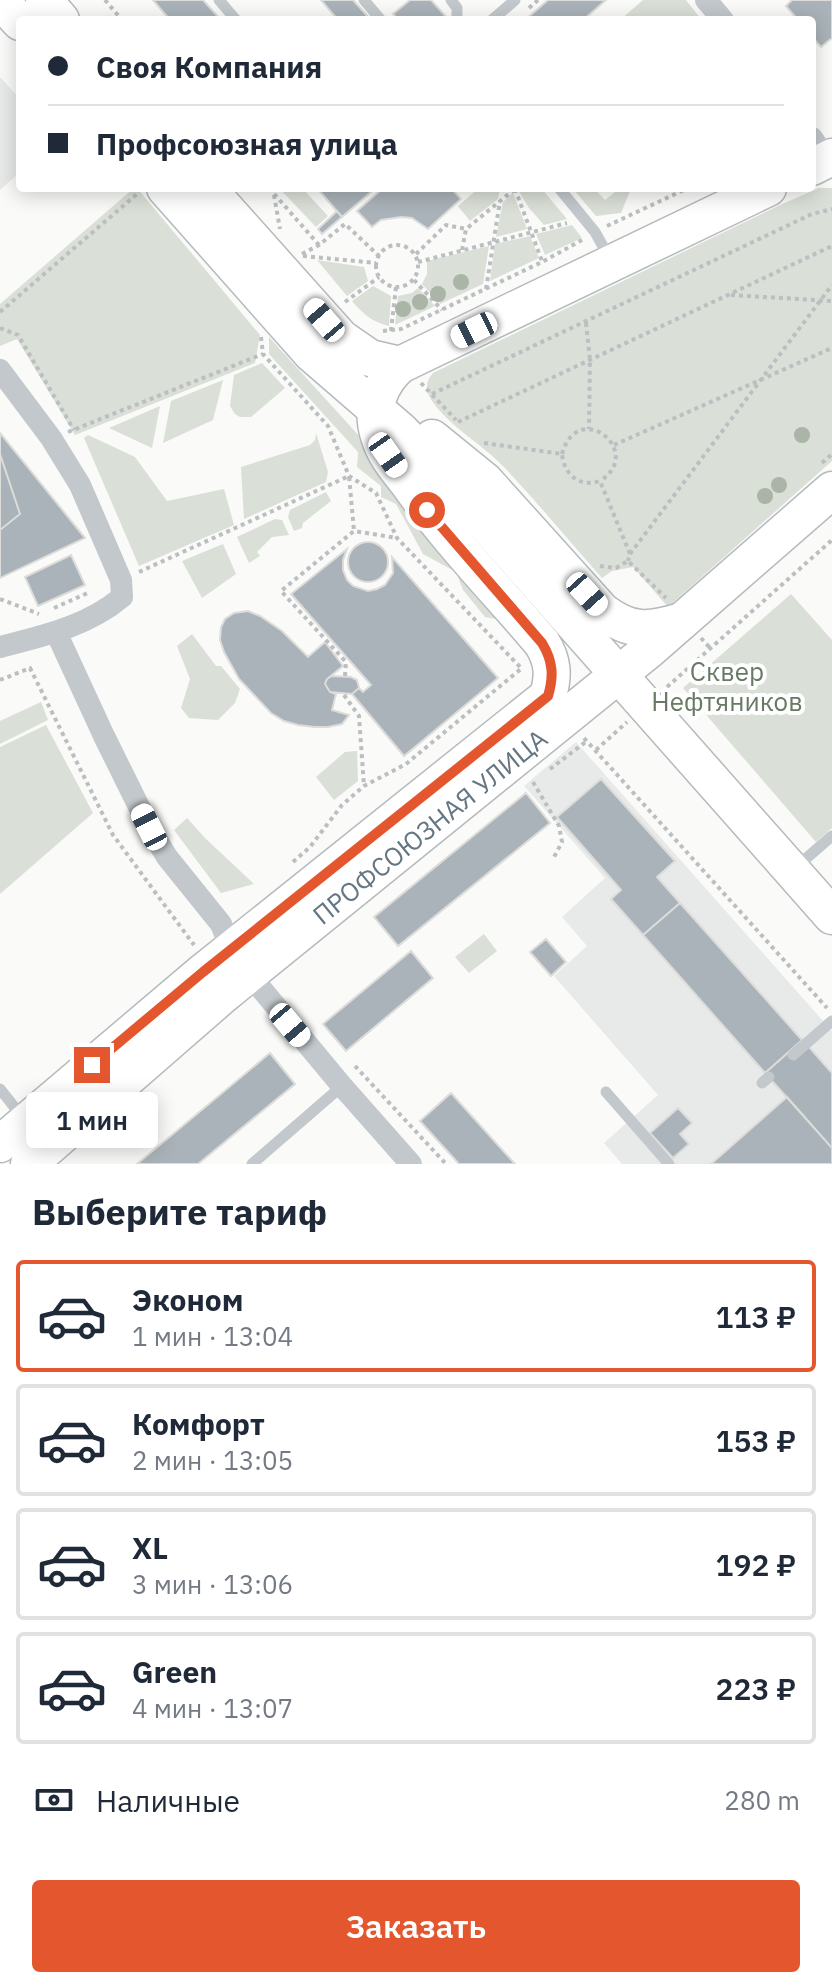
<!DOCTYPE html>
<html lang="ru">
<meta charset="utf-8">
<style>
:root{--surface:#fff;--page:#f2f2f3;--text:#1f2937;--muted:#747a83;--line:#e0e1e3;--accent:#e4572e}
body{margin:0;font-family:"IBM Plex Sans",sans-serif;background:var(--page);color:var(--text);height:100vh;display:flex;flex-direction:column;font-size:30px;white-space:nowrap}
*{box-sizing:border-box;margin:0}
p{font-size:26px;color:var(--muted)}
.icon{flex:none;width:44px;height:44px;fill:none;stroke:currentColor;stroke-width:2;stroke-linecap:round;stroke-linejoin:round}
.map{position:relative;height:1164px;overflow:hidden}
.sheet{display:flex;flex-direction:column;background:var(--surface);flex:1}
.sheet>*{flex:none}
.top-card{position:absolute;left:16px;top:16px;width:800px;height:176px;border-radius:8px;box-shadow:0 4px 20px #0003;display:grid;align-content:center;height:176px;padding:0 32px;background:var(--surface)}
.end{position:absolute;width:36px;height:36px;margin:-18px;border:10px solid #e4572e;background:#fff;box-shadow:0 0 0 4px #fff}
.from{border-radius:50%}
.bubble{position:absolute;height:56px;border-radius:8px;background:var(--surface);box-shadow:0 4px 20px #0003;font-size:26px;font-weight:600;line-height:56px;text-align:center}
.car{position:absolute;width:24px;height:48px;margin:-24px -12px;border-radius:10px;box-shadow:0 0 6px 2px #0007;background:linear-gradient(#fff 24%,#345 0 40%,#fff 0 76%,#345 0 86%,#fff 0)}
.top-card b{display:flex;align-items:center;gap:28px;height:76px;font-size:30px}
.top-card b+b{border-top:2px solid var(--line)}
.top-card i{width:20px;height:20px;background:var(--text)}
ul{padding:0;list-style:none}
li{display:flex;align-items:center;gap:24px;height:112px;margin:0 16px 12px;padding:0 16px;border:4px solid var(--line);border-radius:8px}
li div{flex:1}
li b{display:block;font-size:30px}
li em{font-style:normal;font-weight:600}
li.active{border-color:var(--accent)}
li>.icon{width:72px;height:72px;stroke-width:1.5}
h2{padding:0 32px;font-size:36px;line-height:96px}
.pay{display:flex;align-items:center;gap:20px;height:88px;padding:0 32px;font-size:30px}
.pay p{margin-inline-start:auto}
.button{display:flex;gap:16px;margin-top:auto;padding:16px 32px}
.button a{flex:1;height:92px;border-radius:8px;background:var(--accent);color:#fff;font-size:32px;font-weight:600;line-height:92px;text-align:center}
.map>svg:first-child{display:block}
.built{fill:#e8e9e9}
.green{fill:#dadfd7}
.building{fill:#aab3b9;stroke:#dcdcda;stroke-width:2}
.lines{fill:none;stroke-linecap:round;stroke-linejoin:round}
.primary-casing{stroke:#b5babe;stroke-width:39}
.path{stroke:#bbbfc2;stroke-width:4;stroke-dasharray:4 4;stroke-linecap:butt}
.lane{stroke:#c3c8cc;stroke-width:11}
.street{stroke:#c3c8cc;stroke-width:22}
.primary{stroke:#fff;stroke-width:36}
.tree{fill:#aab4a7}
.route{stroke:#e4572e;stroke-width:10}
.labels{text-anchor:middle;stroke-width:8;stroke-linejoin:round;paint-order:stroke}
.park-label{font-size:26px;fill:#687a64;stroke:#fff}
.street-label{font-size:26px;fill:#657683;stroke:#fff}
</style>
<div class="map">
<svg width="832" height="1164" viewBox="0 0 832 1164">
<rect width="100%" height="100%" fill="#fafaf8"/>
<path class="built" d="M 0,77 L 20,99 L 20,172 L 0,190 Z
M 576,742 L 832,1031 L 832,1164 L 622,1164 L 604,1143 L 658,1095 L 554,976 L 587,946 L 562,917 L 605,878 L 524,786 Z"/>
<path class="green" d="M 643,0 L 686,0 L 700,18 L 698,20 L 620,20 Z
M 134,188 L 137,188 L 260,335 L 255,363 L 75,435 L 17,339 L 0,346 L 0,304 Z
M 279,188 L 302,188 L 328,216 L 316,227 Z
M 479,188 L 500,188 L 498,199 L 470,221 L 458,206 Z
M 520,188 L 541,188 L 567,219 L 544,225 L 529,208 L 518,190 Z
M 576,188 L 594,188 L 605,200 L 620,188 L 627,188 L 630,191 L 621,213 L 596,216 L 574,190 Z
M 819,188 L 832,188 L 832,461 L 668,607 L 633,567 L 612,571 L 602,578 C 569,541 538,503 504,467 C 482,444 450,427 432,401 C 425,391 425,382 433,373 L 780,205 Z
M 513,193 L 527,229 L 496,237 L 503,202 Z
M 572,225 L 582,238 L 545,255 L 536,234 Z
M 530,236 L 539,258 L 490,281 L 495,244 Z
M 489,246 L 483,284 L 440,304 L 422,284 L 427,274 L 427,261 Z
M 317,260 L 364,267 L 368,281 L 347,296 Z
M 373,286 L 391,296 L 389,326 C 372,322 363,314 352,301 Z
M 418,288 L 435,306 L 395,325 L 398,296 L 412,293 Z
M 269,337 L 372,450 L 524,640 L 534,665 L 500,620 L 485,617 L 463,590 L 456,572 L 423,554 L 396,504 L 381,497 L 381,486 L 357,467 L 358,452 L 269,354 Z
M 262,363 L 285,388 L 251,417 L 240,417 L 235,414 L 230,406 L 234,375 Z
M 223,380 L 213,420 L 163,443 L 171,401 Z
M 160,406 L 152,448 L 109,428 Z
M 316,433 L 328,472 L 326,482 L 244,519 L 241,467 L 310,445 L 315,440 Z
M 88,435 L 135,457 L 167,501 L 224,489 L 234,525 L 139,566 L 84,438 Z
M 326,492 L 331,501 L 303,523 L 302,528 L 294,531 L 288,517 L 290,510 Z
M 275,519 L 282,520 L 289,535 L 272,537 L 257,552 L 260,556 L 249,563 L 237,537 Z
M 223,544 L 236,574 L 202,598 L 182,561 Z
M 791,594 L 832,640 L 832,828 L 816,842 L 683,688 Z
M 192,634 L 216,666 L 221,666 L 240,689 L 235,703 L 218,720 L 189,718 L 181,708 L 190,679 L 177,646 Z
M 41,702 L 48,720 L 0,744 L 0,721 Z
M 46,725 L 93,813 L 0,894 L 0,747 Z
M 357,751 L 358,781 L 334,800 L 316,777 L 345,752 Z
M 187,818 L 205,838 L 254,884 L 221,893 L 174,830 Z
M 484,934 L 497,951 L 469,973 L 455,957 Z"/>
<path class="building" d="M 153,0 L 203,0 L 221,20 L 170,20 Z
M 321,0 L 353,0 L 371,20 L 338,20 Z
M 410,0 L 431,0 L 449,20 L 398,20 L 393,14 Z
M 548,0 L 606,0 L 583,20 L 525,20 Z
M 792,0 L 832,0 L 832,38 L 821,47 L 812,37 L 812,20 L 798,20 L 786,6 Z
M 317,188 L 368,188 L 371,192 L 342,217 Z
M 383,188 L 451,188 L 461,199 L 428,229 L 412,218 L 401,217 L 381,220 L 372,227 L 357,211 Z
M 337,211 L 342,217 L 322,234 L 318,229 Z
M 0,433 L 85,538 L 0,578 Z
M 0,454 L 20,514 L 0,530 Z
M348 562a20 20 0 1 1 40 0a20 20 0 1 1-40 0Z
M 347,549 L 343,560 L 343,570 L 347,580 L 353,586 L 368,591 L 377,589 L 385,585 L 393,573 L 392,557 L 498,678 L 404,756 L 352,694 L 359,688 L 363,692 L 371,685 L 291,594 Z
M 71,555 L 85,585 L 38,606 L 25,577 Z
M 248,611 L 260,616 L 282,631 L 308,657 L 325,642 L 343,666 L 327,679 L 325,684 L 330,692 L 336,694 L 332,710 L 349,715 L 342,724 L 328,727 L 314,727 L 298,725 L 284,721 L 271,713 L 239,679 L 224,652 L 220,640 L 221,627 L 225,619 L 234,613 Z
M 332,676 L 351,677 L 357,680 L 359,688 L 352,694 L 330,692 L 325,684 L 327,679 Z
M 601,779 L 675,861 L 657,877 L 680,903 L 643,935 L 611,899 L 621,890 L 557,817 Z
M 526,793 L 550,823 L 398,946 L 374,917 Z
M 680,903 L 802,1040 L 765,1073 L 643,935 Z
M 546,939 L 566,962 L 551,976 L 530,952 Z
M 411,951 L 433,978 L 346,1051 L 323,1024 Z
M 809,1047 L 832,1073 L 832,1148 L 765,1073 L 790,1051 Z
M 270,1053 L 295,1084 L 198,1164 L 137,1164 Z
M 451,1093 L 515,1164 L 459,1164 L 420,1121 Z
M 787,1097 L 832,1148 L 832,1164 L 711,1164 Z
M 678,1108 L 692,1123 L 680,1134 L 689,1144 L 673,1158 L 650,1133 Z"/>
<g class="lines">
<defs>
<g id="primary">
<path d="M 0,0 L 20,22"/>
<path d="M 44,0 L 61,20"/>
<path d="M 812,167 L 832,157"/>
<path d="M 165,188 L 312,354 L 401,431 L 434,466 L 832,916"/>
<path d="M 207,188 L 341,338 L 370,358 L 400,365"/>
<path d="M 432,438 L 485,481 L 602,611 C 631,633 648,631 682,621"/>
<path d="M 0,1144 L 203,972 L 548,696 C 554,675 553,661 542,643 C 497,590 448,540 408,483 C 397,469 384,454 379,436 C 370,408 379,384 400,365 L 768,188"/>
<path id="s1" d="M 29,1164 L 223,995 L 650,649 L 832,490"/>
</g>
</defs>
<use href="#primary" class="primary-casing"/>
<path class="path" d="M 105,0 L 122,20
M 529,8 L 538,0
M 269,188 L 319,245
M 515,189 L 542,261
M 274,195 L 280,229
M 607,226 L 688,188
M376 266a21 21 0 1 1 42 0a21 21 0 1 1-42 0Z
M 462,250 L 466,229 L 516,188
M 302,254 L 319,245 L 345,224 L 379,256
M 416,254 L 446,225 L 466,229
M 303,256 L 376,263
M 418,262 L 567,223
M 414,280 L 442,310
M 486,289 L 500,201
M 731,295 L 832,301
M 345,302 L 379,277
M 0,312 L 137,194
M 586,323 L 590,360 L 589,429
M 0,328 L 18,335 L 74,430
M 383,331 L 401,329 L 542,262 L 582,240
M 391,331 L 396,287
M 261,337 L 263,354 L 328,426 L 349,476 L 376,493 L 397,538 L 522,669
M 421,383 L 456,420
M 432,394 L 812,214 L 832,209
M 458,422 L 832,246
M 68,432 L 263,354
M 484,443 L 562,454 C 564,474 579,488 600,481 L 630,554 L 628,561
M 614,445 L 832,348
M 562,454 C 578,397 646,452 600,481
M 822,463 L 832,454
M 630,554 L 832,285
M 600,566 L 616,568 L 628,561 L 666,598
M 139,572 L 349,476 L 354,531
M 0,599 L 39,614
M 54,608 L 90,592
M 701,638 L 710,648
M 345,676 L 346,662 L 281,591 L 354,531 L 397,538
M 0,680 L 30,668 L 113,835 L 194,945
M 667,687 L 832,540
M 344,695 L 359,716 L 364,786
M 584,738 L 827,1008
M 596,750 L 627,722
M 550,769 L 587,741
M 533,782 L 559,826 L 562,842 L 553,859
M 293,862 L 310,847 L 342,805 L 364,786 L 406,764 L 522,668
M 355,1066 L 446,1164"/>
<path class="lane" d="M 219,0 L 236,20
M 364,0 L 381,20
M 451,0 L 457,8 L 457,20
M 492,20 L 515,0
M 559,188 L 595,232 L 610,259
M 795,868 L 832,836
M 793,1055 L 832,1021
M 762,1083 L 769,1077
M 0,1089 L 23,1118
M 606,1092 L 669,1164
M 252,1164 L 342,1086"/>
<path class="street" d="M 706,0 L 723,20
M 812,138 L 827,160
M 0,370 L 51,438 L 80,485 L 121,580 L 122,597 C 88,626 43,636 0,647
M 56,632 L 104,736 L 149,827 L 167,857 L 221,924 L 231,949
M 249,974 L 342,1086 L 411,1164"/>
<use href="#primary" class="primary"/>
</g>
<g class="tree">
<circle cx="461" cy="282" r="8"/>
<circle cx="438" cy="294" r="8"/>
<circle cx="420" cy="302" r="8"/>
<circle cx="403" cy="309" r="8"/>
<circle cx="802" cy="435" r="8"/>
<circle cx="779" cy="485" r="8"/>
<circle cx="765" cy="496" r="8"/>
</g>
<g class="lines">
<path class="route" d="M 92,1065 L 203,972 L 548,696 C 554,676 553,661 542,643 L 427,510"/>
</g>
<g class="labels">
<g class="park-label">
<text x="727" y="681">Сквер<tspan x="727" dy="30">Нефтяников</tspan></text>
</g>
<g class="street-label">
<text dy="9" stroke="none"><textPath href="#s1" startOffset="524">ПРОФСОЮЗНАЯ УЛИЦА</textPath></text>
</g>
</g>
</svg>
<i class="end from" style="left:427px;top:510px"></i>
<i class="end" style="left:92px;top:1065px"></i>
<div class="bubble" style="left:26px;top:1092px;width:132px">1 мин</div>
<i class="car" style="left:324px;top:320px;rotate:319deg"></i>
<i class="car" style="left:474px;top:330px;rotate:244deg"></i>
<i class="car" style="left:388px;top:455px;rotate:145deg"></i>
<i class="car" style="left:587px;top:594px;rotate:138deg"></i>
<i class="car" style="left:149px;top:827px;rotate:333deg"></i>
<i class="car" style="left:290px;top:1025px;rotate:140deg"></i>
<div class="top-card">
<b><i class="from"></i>Своя Компания</b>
<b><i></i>Профсоюзная улица</b>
</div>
</div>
<section class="sheet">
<h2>Выберите тариф</h2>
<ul>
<li class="active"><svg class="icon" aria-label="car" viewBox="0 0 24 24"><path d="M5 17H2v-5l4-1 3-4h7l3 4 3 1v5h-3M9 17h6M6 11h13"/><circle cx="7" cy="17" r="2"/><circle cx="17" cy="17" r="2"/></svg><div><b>Эконом</b><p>1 мин · 13:04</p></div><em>113 ₽</em></li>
<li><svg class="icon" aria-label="car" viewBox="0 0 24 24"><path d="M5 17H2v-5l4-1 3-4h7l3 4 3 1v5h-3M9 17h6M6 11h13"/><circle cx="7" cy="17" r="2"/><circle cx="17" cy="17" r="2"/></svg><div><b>Комфорт</b><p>2 мин · 13:05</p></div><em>153 ₽</em></li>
<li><svg class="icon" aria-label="car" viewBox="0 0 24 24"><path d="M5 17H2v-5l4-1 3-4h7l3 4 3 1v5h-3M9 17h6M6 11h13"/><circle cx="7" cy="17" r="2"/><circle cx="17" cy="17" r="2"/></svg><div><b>XL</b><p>3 мин · 13:06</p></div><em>192 ₽</em></li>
<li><svg class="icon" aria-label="car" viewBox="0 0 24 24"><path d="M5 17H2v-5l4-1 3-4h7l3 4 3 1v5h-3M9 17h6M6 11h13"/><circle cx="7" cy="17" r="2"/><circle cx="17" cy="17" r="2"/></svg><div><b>Green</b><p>4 мин · 13:07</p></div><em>223 ₽</em></li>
</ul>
<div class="pay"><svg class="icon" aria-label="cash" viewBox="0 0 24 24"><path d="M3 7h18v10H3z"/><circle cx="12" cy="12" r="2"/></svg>Наличные<p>280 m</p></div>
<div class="button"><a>Заказать</a></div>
</section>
